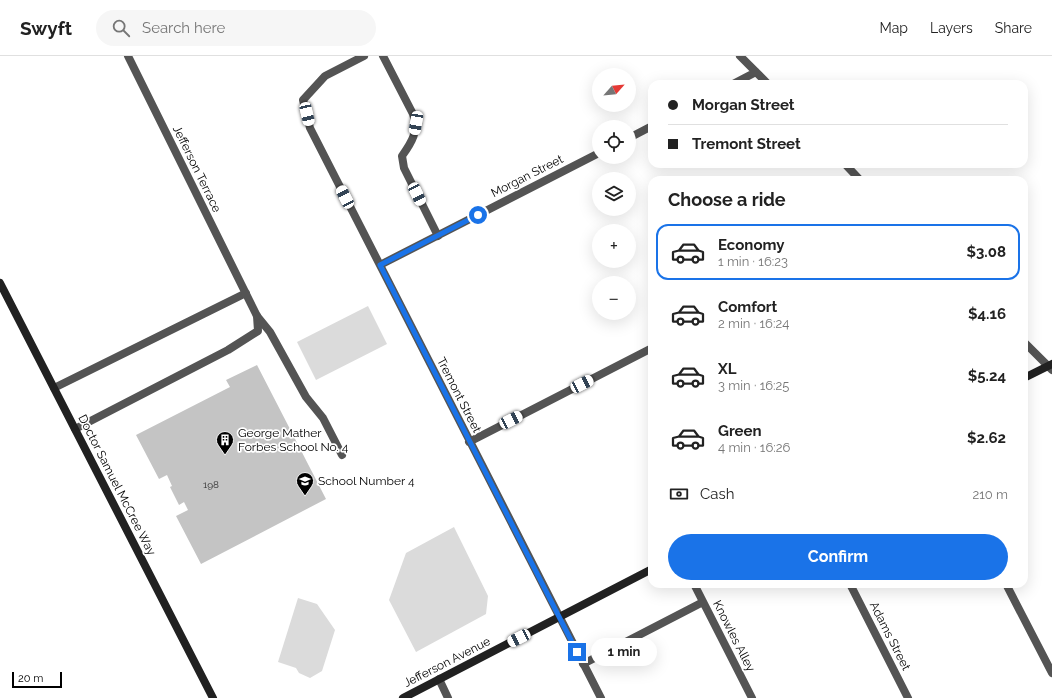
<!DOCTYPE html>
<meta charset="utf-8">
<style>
:root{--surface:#fff;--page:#f6f6f6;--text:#222;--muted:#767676;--line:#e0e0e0;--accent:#1a73e8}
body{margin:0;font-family:Raleway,sans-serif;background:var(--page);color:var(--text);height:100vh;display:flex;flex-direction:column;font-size:15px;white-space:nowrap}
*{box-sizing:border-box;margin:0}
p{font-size:13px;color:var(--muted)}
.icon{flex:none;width:22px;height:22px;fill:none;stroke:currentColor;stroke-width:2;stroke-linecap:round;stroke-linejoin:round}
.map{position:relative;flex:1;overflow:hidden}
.side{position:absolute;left:648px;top:120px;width:380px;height:412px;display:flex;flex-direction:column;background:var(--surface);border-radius:12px;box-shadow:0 4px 16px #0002}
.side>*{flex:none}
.guide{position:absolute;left:648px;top:24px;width:380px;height:88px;border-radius:12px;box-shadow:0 4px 16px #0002;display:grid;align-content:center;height:88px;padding:0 20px;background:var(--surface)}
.needle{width:26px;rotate:63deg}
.tools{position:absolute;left:592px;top:12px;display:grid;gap:8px}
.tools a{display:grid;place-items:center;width:44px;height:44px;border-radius:50%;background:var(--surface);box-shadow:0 4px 16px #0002;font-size:20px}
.scale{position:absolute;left:12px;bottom:10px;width:50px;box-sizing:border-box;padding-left:4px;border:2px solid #000;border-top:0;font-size:11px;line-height:14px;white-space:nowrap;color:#000;-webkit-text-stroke:3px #fff;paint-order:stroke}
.end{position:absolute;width:18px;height:18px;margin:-9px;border:5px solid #1a73e8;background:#fff;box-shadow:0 0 0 2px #fff}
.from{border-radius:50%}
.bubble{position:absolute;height:28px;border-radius:14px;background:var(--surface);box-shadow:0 4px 16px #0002;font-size:13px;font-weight:700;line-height:28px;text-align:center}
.car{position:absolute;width:12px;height:24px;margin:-12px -6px;border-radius:5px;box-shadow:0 0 3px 1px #0007;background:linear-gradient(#fff 24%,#345 0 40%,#fff 0 76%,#345 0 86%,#fff 0)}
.guide b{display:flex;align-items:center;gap:14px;height:38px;font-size:15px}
.guide b+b{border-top:1px solid var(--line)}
.guide i{width:10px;height:10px;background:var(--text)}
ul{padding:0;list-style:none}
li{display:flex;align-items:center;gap:12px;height:56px;margin:0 8px 6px;padding:0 12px;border:2px solid transparent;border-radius:12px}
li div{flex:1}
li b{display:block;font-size:15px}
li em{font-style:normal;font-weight:700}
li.selected{border-color:var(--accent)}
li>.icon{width:36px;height:36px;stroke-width:1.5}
h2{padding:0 20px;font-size:18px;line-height:48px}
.pay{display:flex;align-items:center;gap:10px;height:44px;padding:0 20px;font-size:15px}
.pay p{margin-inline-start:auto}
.cta{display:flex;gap:8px;margin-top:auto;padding:8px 20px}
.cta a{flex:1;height:46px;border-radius:24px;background:var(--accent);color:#fff;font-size:16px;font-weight:700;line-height:46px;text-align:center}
header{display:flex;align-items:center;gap:24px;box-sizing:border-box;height:56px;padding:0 20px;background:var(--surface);border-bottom:1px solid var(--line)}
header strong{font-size:19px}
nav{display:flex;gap:22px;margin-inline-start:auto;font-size:14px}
.search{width:280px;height:36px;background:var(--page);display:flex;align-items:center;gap:10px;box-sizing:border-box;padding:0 14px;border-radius:22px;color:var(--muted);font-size:15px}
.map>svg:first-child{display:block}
.green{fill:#dbdbdb}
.building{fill:#c4c4c4}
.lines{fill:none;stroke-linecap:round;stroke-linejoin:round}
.lane{stroke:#545454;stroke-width:8}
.street{stroke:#545454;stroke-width:8}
.secondary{stroke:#212121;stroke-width:8}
.route{stroke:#1a73e8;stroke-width:5}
.labels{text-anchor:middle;stroke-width:3.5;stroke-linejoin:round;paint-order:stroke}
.number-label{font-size:10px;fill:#313131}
.street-label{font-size:12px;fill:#000;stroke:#fff}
.poi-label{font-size:12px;fill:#000;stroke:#fff;text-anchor:start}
</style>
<header>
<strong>Swyft</strong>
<div class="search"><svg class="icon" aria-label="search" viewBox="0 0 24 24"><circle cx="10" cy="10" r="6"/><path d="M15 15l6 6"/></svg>Search here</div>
<nav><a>Map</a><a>Layers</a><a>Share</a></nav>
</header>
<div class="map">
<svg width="1052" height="642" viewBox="0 0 1052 642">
<rect width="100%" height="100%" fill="#fff"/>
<path class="green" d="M 368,250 L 387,288 L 316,324 L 297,286 Z
M 454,471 L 488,540 L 486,558 L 416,596 L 389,544 L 406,497 Z
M 298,542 L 317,548 L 335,574 L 322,615 L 310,622 L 299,617 L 296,612 L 278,606 Z"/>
<path class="building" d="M 257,309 L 326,443 L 201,508 L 176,460 L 188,454 L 184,446 L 179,449 L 170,431 L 172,430 L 167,419 L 159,423 L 136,379 L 230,331 L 226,324 Z"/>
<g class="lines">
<path class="lane" d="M 383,0 L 413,58 C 419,75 412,86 402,100 L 404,112 L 438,180
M 257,260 L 270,276 L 306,341 L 323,362 L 342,399
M 75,373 L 228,294 L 258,275 L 257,260
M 694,528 L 752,642
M 1006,528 L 1052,617
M 583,608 L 703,546"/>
<path class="street" d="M 128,0 L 257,260
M 364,0 L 325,20 L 303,44 L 310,72 L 601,642
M 740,0 L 768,28
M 733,28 L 756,16
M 629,82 L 652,70
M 845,108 L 860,124
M 380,209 L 599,97
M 1024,286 L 1052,314
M 54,332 L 246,237
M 469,386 L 652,292
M 850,528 L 908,642
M 439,623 L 448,642"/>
<path class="secondary" d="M 0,227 L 213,642
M 1024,322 L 1052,308
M 403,642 L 652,513"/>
</g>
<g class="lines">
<path class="route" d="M 478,159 L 380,209 L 577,596"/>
</g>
<defs>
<symbol id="building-pin" viewBox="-11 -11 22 30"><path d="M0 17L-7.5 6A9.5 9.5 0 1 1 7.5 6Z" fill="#000" stroke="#fff"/><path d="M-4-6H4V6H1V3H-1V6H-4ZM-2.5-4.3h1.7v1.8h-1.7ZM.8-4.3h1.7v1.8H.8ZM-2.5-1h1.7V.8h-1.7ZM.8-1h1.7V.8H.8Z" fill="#fff"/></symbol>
<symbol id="school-pin" viewBox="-11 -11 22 30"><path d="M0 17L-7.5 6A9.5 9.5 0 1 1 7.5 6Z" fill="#000" stroke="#fff"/><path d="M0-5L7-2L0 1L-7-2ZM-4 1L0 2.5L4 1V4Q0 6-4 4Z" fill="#fff"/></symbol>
</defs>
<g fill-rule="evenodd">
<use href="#building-pin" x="215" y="374" width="20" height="27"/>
<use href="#school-pin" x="295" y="415" width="20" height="27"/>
</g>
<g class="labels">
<g class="number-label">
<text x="211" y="432">198</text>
</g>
<g class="street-label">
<text transform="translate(197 113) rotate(64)" y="4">Jefferson Terrace</text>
<text transform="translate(527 120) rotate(-27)" y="4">Morgan Street</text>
<text transform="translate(459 339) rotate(63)" y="4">Tremont Street</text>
<text transform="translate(117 429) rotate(63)" y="4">Doctor Samuel McCree Way</text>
<text transform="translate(734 580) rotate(63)" y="4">Knowles Alley</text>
<text transform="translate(890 580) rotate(63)" y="4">Adams Street</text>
<text transform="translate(447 606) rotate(-27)" y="4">Jefferson Avenue</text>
</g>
<g class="poi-label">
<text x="238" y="381">George Mather<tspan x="238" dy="14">Forbes School No. 4</tspan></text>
<text x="318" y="429">School Number 4</text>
</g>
</g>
</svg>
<div class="tools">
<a><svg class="needle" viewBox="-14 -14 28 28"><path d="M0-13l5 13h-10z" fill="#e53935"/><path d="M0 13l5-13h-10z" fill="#767676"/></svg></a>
<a><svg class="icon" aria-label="locate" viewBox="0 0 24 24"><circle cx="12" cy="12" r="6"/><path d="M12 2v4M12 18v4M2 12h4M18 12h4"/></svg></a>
<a><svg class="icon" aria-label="layers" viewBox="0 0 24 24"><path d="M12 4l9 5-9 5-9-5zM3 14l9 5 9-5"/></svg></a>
<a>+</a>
<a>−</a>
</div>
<div class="scale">20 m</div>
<i class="end from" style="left:478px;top:159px"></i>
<i class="end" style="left:577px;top:596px"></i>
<div class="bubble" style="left:591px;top:582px;width:66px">1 min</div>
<i class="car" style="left:307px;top:58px;rotate:167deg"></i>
<i class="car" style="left:416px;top:67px;rotate:190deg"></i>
<i class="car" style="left:417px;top:138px;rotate:154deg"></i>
<i class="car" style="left:345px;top:141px;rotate:333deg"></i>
<i class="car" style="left:582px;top:328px;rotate:63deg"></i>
<i class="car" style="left:511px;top:364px;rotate:63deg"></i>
<i class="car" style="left:519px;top:582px;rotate:243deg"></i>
<div class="guide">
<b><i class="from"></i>Morgan Street</b>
<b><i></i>Tremont Street</b>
</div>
<section class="side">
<h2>Choose a ride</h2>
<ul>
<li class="selected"><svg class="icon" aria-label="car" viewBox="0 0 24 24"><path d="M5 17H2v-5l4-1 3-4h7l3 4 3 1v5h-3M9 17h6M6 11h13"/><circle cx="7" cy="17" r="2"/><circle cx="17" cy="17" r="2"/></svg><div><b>Economy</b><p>1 min · 16:23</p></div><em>$3.08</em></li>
<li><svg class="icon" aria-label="car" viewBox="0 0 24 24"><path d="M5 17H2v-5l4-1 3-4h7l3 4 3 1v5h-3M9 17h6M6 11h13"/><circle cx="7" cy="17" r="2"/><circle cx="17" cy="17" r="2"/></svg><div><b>Comfort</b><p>2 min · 16:24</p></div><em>$4.16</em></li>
<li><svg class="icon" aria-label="car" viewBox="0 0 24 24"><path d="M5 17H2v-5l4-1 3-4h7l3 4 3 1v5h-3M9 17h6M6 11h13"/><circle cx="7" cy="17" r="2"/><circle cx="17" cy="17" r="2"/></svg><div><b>XL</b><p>3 min · 16:25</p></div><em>$5.24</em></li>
<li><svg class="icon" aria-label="car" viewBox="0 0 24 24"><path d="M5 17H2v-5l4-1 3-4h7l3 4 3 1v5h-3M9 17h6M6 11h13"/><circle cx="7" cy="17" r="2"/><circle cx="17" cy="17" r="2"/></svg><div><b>Green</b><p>4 min · 16:26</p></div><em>$2.62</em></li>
</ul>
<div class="pay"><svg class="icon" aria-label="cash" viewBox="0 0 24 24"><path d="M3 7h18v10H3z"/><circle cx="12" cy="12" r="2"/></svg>Cash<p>210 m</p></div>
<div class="cta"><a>Confirm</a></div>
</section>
</div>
